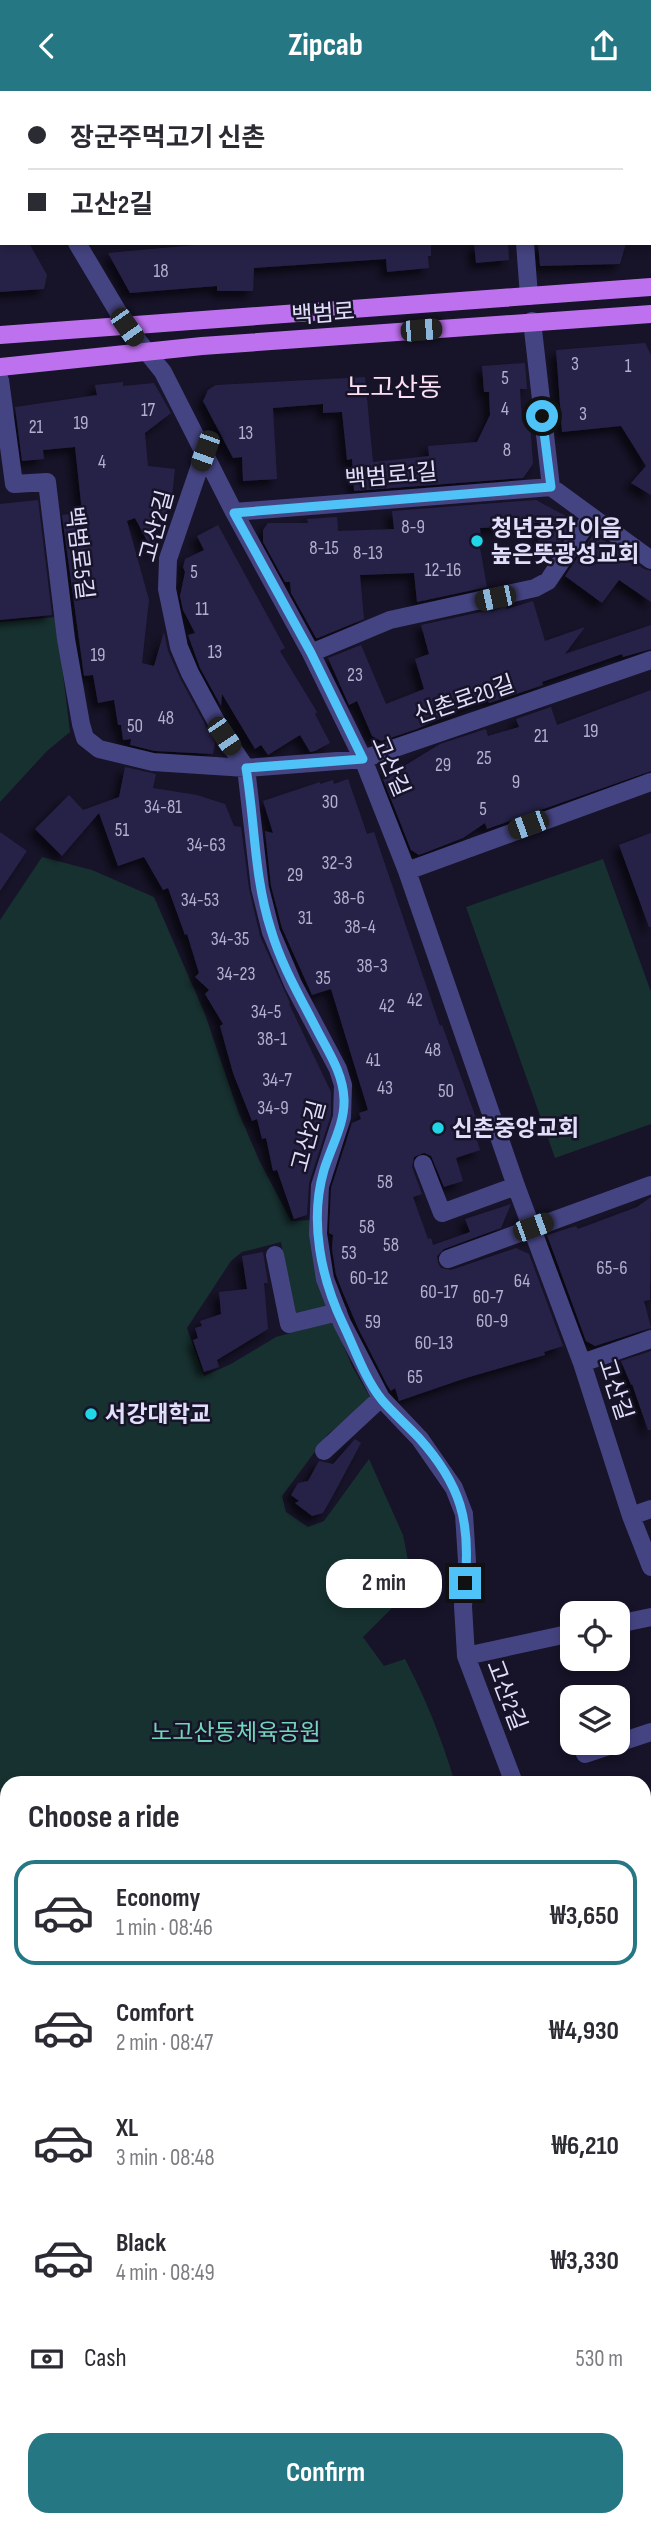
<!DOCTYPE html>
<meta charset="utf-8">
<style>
:root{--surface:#fff;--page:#f2f2f3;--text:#2b2b33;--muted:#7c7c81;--line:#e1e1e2;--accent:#267784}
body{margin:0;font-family:"Sofia Sans Condensed","Noto Sans KR",sans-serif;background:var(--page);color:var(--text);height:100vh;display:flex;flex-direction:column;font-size:26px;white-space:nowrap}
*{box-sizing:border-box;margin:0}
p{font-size:23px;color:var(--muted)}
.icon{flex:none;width:38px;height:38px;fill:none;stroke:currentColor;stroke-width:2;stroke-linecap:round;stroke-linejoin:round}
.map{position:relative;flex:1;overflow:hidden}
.panel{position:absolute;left:0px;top:1685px;width:651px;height:751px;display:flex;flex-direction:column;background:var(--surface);border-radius:21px 21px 0 0;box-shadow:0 4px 10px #0003}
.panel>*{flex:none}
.banner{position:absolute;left:0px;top:0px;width:651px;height:154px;box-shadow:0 4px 10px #0003;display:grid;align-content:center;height:154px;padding:0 28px;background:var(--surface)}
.fabs{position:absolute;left:560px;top:1510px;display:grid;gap:14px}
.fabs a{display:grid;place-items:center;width:70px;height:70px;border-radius:14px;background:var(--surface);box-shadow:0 4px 10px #0003;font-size:35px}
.end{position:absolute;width:32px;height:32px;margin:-16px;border:9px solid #4fc3f7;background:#111;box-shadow:0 0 0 4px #111}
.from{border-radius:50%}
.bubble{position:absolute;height:49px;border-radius:21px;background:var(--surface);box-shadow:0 4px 10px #0003;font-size:23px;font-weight:700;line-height:49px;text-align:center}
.car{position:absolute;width:21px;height:42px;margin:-21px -10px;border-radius:9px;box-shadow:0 0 5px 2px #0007;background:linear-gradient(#222 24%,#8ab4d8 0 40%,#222 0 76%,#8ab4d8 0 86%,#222 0)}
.banner b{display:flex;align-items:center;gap:24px;height:66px;font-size:26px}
.banner b+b{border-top:2px solid var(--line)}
.banner i{width:18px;height:18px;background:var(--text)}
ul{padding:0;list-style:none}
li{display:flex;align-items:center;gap:21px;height:105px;margin:0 14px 10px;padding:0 14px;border:4px solid transparent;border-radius:21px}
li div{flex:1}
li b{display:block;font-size:26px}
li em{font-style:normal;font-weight:700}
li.on{border-color:var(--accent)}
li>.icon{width:63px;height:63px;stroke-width:1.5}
h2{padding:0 28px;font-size:32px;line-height:84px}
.pay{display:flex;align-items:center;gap:18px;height:77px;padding:0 28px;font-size:26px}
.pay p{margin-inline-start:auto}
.action{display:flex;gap:14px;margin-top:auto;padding:14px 28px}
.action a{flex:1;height:80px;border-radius:21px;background:var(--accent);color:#fff;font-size:28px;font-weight:700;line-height:80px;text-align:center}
header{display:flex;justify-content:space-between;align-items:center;height:91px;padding:0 28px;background:var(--accent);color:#fff;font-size:32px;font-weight:700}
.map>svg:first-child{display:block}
.green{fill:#173130}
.building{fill:#282147;filter:url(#shadow)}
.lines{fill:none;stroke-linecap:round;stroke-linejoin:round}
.minor{stroke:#454482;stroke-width:18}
.major{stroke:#be71ef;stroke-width:18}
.route{stroke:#4fc3f7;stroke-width:9}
.poi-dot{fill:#1fd5e6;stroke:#171328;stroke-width:2.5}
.labels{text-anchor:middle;stroke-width:5;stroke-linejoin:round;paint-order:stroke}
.number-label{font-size:19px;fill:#b3afce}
.street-label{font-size:23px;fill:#e1defb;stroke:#171328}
.poi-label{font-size:23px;font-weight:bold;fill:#e1defb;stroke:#171328;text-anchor:start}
.park-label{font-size:23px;fill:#71d5ba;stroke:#171328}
.quarter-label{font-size:26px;fill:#fce0f2;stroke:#171328}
</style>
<header><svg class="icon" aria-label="back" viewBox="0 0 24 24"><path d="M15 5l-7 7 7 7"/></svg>Zipcab<svg class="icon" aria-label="share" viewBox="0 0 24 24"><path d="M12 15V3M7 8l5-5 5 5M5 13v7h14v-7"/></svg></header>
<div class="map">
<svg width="651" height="2435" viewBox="0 0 651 2435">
<defs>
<filter id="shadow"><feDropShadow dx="-6" dy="6" stdDeviation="3.5" flood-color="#0009"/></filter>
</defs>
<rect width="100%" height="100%" fill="#171328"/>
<path class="green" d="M 56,526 L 70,641 L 47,660 L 0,711 L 0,531 Z
M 42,766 L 92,779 L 154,806 L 205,923 L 238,1020 L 259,1069 L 291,1130 L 311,1129 L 328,1218 L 295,1225 L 281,1151 L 242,1161 L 231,1170 L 187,1237 L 204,1285 L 231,1273 L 276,1246 L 333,1230 L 352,1275 L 371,1308 L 328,1343 L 282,1405 L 286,1421 L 308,1436 L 324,1430 L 369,1368 L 403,1444 L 409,1474 L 398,1511 L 363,1546 L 384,1575 L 405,1568 C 426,1608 442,1648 455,1692 L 7,1692 L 7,1834 L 0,1859 L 0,829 Z
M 603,768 L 651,901 L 651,1033 L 555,1067 L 466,816 Z"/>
<path class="building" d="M 0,152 L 29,152 L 47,184 L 44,198 L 0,201 Z
M 217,152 L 431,152 L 431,165 L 428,165 L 429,177 L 387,181 L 386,168 L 254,177 L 253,200 L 217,200 L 217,195 L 130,202 L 108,162 Z
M 474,152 L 508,152 L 509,169 L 476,172 Z
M 538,152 L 626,152 L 620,173 L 540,175 Z
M 645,252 L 651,264 L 651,404 L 631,392 L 646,375 L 621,335 L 562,341 L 556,259 Z
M 525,272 L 527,298 L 520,298 L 522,331 L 530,331 L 533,373 L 523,387 L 354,400 L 352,368 L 347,369 L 342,321 L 323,322 L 323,313 L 273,317 L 277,388 L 243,390 L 242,366 L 233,367 L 203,310 L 208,299 L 216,294 L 365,286 L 373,371 L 429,365 L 428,355 L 477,351 L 490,324 L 489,301 L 484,301 L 482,275 Z
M 123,291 L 123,295 L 154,292 L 171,322 L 145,342 L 148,375 L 175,378 L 172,406 L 163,430 L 159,421 L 154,463 L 135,427 L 127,430 L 149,509 L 142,572 L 154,575 L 164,541 L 168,560 L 180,587 L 215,652 L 213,663 L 155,660 L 130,654 L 131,648 L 123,649 L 121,634 L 118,634 L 114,609 L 98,612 L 93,584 L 84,585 L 62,424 L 82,421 L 75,356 L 43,359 L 44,368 L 22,370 L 15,316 L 97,304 L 95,294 Z
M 38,409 L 52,524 L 0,529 L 0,413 Z
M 536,409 L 575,430 L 554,461 L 538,450 L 550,432 L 504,432 L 504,436 L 480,437 L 482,457 L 480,457 L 487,496 L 417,511 L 414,482 L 360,484 L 364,528 L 318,547 L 316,547 L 291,502 L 290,491 L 285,491 L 263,451 L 263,439 L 268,432 L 308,432 L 307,428 L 337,426 L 338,440 L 394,438 L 392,420 Z
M 218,434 L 285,557 L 280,560 L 317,621 L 315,623 L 330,652 L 315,660 L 310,661 L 300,644 L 268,664 L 261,654 L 255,658 L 222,603 L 221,615 L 200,577 L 188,544 L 195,542 L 183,519 L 180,505 L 185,481 L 183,476 L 185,468 L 204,459 L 197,445 Z
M 594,442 L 644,478 L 651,480 L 651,511 L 619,489 L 602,512 L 565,485 Z
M 533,510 L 545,550 L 585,536 L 565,563 L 651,534 L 651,558 L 623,566 L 622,563 L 542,591 L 543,594 L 489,612 L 487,607 L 417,638 L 381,650 L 372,645 L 357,610 L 349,614 L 328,567 L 361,554 L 386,613 L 424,598 L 415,568 L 429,563 L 421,534 L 490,519 L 491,521 L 506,515 L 507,518 Z
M 651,599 L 651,680 L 487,738 L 485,732 L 463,747 L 419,764 L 411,759 L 383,688 L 440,653 L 486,638 L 488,645 L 519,636 L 516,628 L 551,616 L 557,634 Z
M 125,676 L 156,683 L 153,697 L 197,704 L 225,713 L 234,735 L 241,736 L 249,798 L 260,845 L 290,912 L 289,913 L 331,1001 L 331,1024 L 309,1092 L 307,1124 L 294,1128 L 277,1079 L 273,1080 L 266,1047 L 262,1048 L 257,1028 L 252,1030 L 233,982 L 220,935 L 223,933 L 205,903 L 209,899 L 195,886 L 199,882 L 187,843 L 185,844 L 168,797 L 163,799 L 144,766 L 118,775 L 99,722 L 62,765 L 35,738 L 69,704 L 83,719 L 119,706 Z
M 348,688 L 367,743 L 374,741 L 440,935 L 442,934 L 479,1035 L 473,1037 L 480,1059 L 456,1067 L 463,1090 L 444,1096 L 431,1065 L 424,1062 L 414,1066 L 412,1076 L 422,1103 L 413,1106 L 428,1148 L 431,1147 L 433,1154 L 470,1141 L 465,1128 L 511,1113 L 501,1137 L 444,1158 L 437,1165 L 438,1172 L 441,1177 L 451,1179 L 516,1157 L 529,1163 L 563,1255 L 544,1261 L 545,1264 L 466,1287 L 399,1310 L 395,1297 L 391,1300 L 387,1294 L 358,1237 L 343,1202 L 336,1184 L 332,1158 L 333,1144 L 329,1142 L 331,1097 L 352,1032 L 361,1028 L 359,1022 L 368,1019 L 331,898 L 312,904 L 282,837 L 271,795 L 265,740 L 273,742 L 263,710 L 320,691 L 320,693 L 333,689 L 334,693 Z
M 0,741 L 27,760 L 0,800 Z
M 651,742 L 651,836 L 649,836 L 619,754 Z
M 651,1106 L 650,1209 L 644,1210 L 651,1237 L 595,1255 L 586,1250 L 547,1144 L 576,1135 L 578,1138 L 637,1116 Z
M 263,1161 L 268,1192 L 264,1192 L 268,1238 L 217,1269 L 219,1276 L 204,1281 L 193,1249 L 198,1247 L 195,1237 L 202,1235 L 200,1230 L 221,1223 L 219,1201 L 247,1198 L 242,1165 Z
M 651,1260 L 651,1339 L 648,1339 L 632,1293 L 631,1294 L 621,1270 Z
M 355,1348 L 361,1352 L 332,1406 L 323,1422 L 312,1425 L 295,1412 L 299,1410 L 291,1404 L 298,1392 L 308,1390 L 319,1370 L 333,1373 Z"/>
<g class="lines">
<path class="minor" d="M 81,0 L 82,2
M 264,0 L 265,2
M 374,0 L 375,2
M 488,0 L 490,2
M 590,2 L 593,0
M 0,28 L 2,31
M 77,152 L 127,236 L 163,281 L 234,421 L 311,562 L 363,668 L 407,780 L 516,1095 L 582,1272 L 631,1425 L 651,1476
M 525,152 L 529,205
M 532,230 L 551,396 L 651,469
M 0,289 L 14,393 L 47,391 L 66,548 L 81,633 L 85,647 L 99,658 L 153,671 L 246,677 L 363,668 L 651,569
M 205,360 L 168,468 L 167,498 L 179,556 L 190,582 L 224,645 L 246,677 L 260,797 L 271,841 L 293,893 L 338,978 L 343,994 L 342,1026 L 320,1095 L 318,1143 L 325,1188 L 342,1232 L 381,1307 L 420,1348 L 454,1397 L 464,1423 L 467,1470 L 463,1515 L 466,1565 L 514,1692
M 234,421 L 551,396
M 311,562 L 390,529 L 535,497 L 548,490 L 591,426
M 407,780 L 651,691
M 423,1073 L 442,1122 L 516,1095
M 275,1164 L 289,1233 L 338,1221
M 448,1168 L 651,1094
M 582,1272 L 651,1248
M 324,1360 L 381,1307
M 631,1425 L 651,1418
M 618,1533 L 651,1526
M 466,1565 L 572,1542
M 585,1663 L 651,1641
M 644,1850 L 651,1852
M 0,1897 L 7,1889
M 644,1918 L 651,1917
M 0,2156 L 7,2161
M 0,2312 L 7,2313
M 121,2435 L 121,2429
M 290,2435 L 290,2429
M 472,2435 L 473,2429
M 562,2435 L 574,2432 L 614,2433"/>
<path class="major" d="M 0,244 L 651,196
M 0,276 L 202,255 L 651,223"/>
</g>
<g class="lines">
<path class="route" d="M 465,1492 C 471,1430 461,1394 419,1347 C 407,1334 393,1322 382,1309 C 365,1288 355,1258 343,1233 C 321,1187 309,1130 324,1079 C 331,1056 345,1033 344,1008 C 343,981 327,959 315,935 C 299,904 281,873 271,839 C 254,787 255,731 246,677 L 363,668 L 311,562 L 234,422 L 551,396 L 542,325"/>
</g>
<g class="poi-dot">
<circle cx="477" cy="450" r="7"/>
<circle cx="438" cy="1037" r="7"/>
<circle cx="91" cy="1323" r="7"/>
</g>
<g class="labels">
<g class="number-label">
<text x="161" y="186">18</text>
<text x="575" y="279">3</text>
<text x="628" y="281">1</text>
<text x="505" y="293">5</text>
<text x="505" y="324">4</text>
<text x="148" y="325">17</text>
<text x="583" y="329">3</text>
<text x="81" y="338">19</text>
<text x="36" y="342">21</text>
<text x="246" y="348">13</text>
<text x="507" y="365">8</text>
<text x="102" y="377">4</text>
<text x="413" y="442">8-9</text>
<text x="324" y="463">8-15</text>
<text x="368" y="468">8-13</text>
<text x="443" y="485">12-16</text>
<text x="194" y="487">5</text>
<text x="202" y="524">11</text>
<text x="215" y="567">13</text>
<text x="98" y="570">19</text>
<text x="355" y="590">23</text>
<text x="166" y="633">48</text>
<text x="135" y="641">50</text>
<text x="591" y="646">19</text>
<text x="541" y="651">21</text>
<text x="484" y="673">25</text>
<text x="443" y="680">29</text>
<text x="516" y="697">9</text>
<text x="330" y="717">30</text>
<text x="163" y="722">34-81</text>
<text x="483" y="724">5</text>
<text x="122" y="745">51</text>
<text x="206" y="760">34-63</text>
<text x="337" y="778">32-3</text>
<text x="295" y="790">29</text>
<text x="349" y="813">38-6</text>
<text x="200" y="815">34-53</text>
<text x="305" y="833">31</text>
<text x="360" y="842">38-4</text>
<text x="230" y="854">34-35</text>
<text x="372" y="881">38-3</text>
<text x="236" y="889">34-23</text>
<text x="323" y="893">35</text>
<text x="415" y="915">42</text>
<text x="387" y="921">42</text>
<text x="266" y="927">34-5</text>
<text x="272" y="954">38-1</text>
<text x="433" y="965">48</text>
<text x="373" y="975">41</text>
<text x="277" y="995">34-7</text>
<text x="385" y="1003">43</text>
<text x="446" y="1006">50</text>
<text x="273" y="1023">34-9</text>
<text x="385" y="1097">58</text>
<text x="367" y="1142">58</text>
<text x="391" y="1160">58</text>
<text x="349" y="1168">53</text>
<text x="612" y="1183">65-6</text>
<text x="369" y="1193">60-12</text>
<text x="522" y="1196">64</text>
<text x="439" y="1207">60-17</text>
<text x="488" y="1212">60-7</text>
<text x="492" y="1236">60-9</text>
<text x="373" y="1237">59</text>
<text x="434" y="1258">60-13</text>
<text x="415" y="1292">65</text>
</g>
<g class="street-label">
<text transform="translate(323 222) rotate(-4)" y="8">백범로</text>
<text transform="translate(391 384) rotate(-5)" y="8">백범로1길</text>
<text transform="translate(156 435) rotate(-75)" y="8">고산2길</text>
<text transform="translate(80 462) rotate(83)" y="8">백범로5길</text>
<text transform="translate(464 608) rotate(-19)" y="8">신촌로20길</text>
<text transform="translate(391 675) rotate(67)" y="8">고산길</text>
<text transform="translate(308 1045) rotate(-75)" y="8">고산2길</text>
<text transform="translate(616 1298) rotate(72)" y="8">고산길</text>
<text transform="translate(507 1604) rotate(69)" y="8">고산2길</text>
</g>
<g class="poi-label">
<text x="491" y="445">청년공간 이음<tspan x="491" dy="26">높은뜻광성교회</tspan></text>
<text x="452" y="1045">신촌중앙교회</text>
<text x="105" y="1331">서강대학교</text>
</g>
<g class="park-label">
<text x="236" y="1649">노고산동체육공원</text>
</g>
<g class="quarter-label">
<text x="394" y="305">노고산동</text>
</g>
</g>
</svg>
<div class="fabs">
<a><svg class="icon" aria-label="locate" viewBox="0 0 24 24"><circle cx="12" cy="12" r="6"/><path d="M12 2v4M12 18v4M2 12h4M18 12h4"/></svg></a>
<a><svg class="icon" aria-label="layers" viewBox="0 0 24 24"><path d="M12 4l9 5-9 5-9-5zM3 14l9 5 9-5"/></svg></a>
</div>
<i class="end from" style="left:542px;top:325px"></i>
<i class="end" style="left:465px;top:1492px"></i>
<div class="bubble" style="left:326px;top:1468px;width:116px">2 min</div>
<i class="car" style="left:127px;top:236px;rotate:145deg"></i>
<i class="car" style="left:421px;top:239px;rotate:85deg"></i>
<i class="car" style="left:205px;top:360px;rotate:200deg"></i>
<i class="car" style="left:495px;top:507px;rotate:258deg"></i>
<i class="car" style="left:224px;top:645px;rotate:146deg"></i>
<i class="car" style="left:528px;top:734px;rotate:250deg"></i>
<i class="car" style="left:533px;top:1136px;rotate:70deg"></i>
<div class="banner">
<b><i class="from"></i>장군주먹고기 신촌</b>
<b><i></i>고산2길</b>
</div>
<section class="panel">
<h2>Choose a ride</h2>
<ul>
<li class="on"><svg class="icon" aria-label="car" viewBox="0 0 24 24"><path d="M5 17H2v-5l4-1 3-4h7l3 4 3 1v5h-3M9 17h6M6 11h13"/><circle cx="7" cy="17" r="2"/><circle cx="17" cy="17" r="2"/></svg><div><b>Economy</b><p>1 min · 08:46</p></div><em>₩3,650</em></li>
<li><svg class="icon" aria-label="car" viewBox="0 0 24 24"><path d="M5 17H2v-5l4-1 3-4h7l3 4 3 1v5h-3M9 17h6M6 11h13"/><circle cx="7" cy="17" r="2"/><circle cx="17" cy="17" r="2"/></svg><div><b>Comfort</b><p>2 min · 08:47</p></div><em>₩4,930</em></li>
<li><svg class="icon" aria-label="car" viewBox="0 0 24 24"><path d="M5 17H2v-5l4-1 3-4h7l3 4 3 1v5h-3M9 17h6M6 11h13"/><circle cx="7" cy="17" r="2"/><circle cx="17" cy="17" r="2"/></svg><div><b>XL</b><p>3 min · 08:48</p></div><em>₩6,210</em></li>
<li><svg class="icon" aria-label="car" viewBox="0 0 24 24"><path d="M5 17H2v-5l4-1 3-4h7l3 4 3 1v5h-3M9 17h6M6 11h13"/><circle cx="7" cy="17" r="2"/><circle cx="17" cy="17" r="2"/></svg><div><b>Black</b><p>4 min · 08:49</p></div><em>₩3,330</em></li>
</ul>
<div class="pay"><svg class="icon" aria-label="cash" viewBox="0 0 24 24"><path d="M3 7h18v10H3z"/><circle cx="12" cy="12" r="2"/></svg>Cash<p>530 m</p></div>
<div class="action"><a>Confirm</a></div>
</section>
</div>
